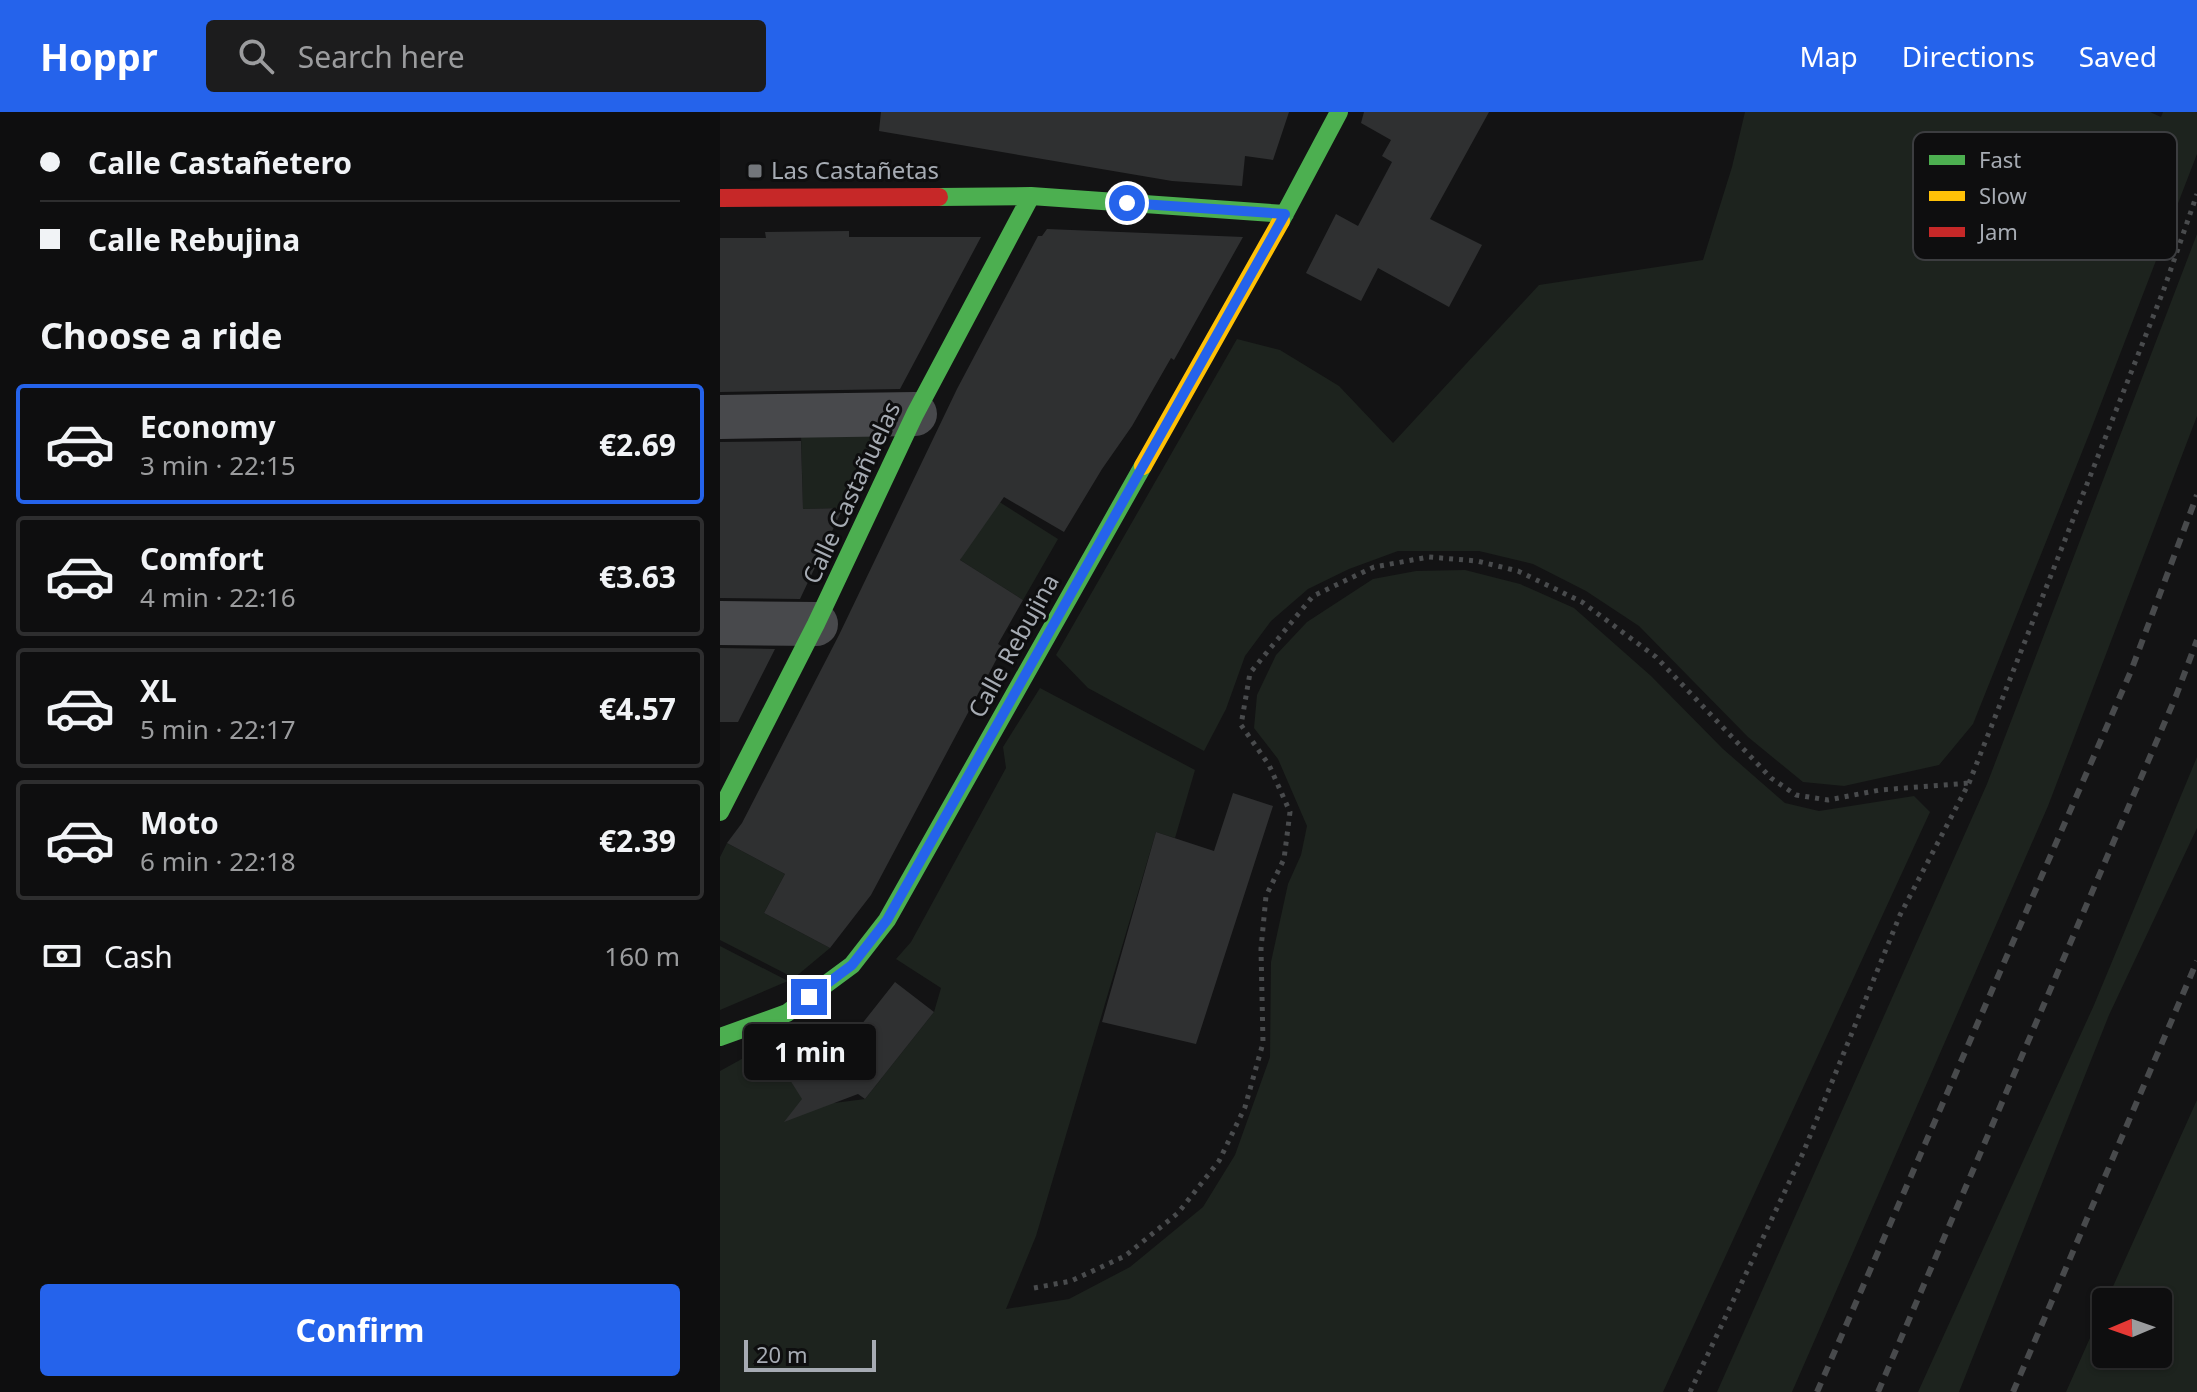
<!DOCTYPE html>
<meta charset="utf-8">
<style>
:root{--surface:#0e0e0f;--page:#1c1c1d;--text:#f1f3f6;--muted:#9b9c9e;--line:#2e2e2f;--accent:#2563eb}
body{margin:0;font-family:"Noto Sans",sans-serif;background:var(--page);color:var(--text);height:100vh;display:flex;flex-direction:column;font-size:30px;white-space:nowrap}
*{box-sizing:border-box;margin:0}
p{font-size:26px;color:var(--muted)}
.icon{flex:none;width:44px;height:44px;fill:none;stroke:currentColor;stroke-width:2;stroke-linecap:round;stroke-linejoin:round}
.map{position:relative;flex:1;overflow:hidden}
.sheet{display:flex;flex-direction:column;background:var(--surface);width:720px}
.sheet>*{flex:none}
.guide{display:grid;align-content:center;height:176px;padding:0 40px;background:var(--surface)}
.needle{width:52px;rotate:268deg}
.buttons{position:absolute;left:1372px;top:1176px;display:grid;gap:16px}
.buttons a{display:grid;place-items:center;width:80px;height:80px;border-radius:8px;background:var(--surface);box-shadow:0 2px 6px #0004,0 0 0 2px var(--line);font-size:40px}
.scale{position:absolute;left:24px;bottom:20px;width:132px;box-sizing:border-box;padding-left:8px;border:4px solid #a6abb3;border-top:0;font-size:22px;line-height:28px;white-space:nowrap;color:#a6abb3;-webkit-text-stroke:6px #0e0e0f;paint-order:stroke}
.end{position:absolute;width:36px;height:36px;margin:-18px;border:10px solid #2563eb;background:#fff;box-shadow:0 0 0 4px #fff}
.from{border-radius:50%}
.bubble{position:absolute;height:56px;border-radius:8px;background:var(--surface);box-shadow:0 2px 6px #0004,0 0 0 2px var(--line);font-size:26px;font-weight:700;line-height:56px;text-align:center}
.guide b{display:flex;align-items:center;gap:28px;height:76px;font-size:30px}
.guide b+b{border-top:2px solid var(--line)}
.guide i{width:20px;height:20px;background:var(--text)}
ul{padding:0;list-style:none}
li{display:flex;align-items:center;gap:24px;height:120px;margin:0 16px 12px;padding:0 24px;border:4px solid var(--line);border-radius:8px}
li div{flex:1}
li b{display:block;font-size:30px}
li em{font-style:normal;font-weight:700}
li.active{border-color:var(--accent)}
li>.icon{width:72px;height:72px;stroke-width:1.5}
h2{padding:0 40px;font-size:36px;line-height:96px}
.pay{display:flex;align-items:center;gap:20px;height:88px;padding:0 40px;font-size:30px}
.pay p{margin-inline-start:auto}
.button{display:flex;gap:16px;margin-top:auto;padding:16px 40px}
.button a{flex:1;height:92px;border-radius:8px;background:var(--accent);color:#fff;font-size:32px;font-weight:700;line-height:92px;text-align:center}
header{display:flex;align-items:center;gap:48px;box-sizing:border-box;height:112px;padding:0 40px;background:var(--accent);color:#fff}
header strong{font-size:38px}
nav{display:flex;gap:44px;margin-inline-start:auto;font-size:28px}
.search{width:560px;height:72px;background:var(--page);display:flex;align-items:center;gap:20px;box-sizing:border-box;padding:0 28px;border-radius:8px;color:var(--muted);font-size:30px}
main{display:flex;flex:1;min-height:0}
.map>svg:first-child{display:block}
.green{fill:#1d231e}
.building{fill:#2f3031}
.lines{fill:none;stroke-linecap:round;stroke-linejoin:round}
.path{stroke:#494b4d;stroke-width:5;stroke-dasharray:4 6;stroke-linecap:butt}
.street{stroke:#48494c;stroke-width:44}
.fast{stroke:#4caf50;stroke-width:18}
.slow{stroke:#ffc107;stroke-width:18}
.jam{stroke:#c62828;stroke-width:18}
.rail{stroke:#484a4c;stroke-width:6;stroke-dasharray:10 8;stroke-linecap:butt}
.route{stroke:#2563eb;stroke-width:10}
.poi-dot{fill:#73767b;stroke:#0e0e0f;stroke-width:3}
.labels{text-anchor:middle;stroke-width:6;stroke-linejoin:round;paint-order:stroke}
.poi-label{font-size:24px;fill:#a6abb3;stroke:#0e0e0f;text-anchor:start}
.street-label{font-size:24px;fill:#a6abb3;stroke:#0e0e0f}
.key{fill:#0e0e0f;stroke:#3c3d40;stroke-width:2}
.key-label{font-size:22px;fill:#a6abb3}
</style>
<header>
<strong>Hoppr</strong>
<div class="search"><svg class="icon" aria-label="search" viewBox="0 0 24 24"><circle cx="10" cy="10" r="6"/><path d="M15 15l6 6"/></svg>Search here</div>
<nav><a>Map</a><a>Directions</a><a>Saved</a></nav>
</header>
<main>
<section class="sheet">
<div class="guide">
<b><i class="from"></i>Calle Castañetero</b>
<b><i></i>Calle Rebujina</b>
</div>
<h2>Choose a ride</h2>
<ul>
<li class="active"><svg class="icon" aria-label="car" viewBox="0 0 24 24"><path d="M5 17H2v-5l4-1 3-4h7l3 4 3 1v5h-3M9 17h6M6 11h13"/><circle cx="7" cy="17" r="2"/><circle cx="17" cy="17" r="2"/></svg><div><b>Economy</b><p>3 min · 22:15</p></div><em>€2.69</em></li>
<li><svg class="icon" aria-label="car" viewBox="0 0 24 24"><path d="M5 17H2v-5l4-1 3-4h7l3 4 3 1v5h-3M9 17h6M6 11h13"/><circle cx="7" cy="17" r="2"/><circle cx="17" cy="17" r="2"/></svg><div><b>Comfort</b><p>4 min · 22:16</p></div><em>€3.63</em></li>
<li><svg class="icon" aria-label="car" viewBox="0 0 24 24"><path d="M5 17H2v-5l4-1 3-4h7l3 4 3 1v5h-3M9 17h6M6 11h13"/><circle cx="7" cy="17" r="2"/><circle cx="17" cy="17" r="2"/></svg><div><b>XL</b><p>5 min · 22:17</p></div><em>€4.57</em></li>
<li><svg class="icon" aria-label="car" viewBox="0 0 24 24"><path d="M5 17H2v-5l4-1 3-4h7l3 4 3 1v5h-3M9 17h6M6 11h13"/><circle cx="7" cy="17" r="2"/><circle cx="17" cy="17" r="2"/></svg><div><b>Moto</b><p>6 min · 22:18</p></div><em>€2.39</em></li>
</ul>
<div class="pay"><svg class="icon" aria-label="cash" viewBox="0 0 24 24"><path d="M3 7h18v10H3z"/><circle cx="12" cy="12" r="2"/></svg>Cash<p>160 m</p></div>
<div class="button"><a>Confirm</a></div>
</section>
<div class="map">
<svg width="1477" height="1280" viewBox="0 0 1477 1280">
<rect width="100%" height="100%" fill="#131314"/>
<path class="green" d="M 1025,0 L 1430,0 L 1441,5 L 1443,0 L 1477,0 L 1477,42 L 1370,320 L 1253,612 L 1219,653 L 1124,674 L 1083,670 L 1028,625 L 919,514 L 866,479 L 813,452 L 759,439 L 678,439 L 629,457 L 588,477 L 551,509 L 525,544 L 506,597 L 484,639 L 368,576 L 336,543 L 517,227 L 560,238 L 619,274 L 673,331 L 819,173 L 983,148 L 1012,55 Z
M 1477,122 L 1477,304 L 1328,694 L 1072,1280 L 997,1280 L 1267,672 Z
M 166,320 L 130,396 L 83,397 L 81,323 Z
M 270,384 L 338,427 L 303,488 L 240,448 Z
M 745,458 L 800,472 L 854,496 L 931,564 L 1003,637 L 1065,691 L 1099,699 L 1194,684 L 1210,700 L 943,1280 L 0,1280 L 0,959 L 49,932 L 56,945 L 114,991 L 145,987 L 214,900 L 221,876 L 176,847 L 191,830 L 286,656 L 283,635 L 320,576 L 475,658 L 455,726 L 436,720 L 316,1124 L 286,1197 L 349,1187 L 410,1155 L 483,1095 L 515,1043 L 550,945 L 551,850 L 568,772 L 581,743 L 587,714 L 558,647 L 534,616 L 537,583 L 556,543 L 587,510 L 653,467 L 696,459 Z
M 1477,645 L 1477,716 L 1389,903 L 1239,1280 L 1198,1280 L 1374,893 Z
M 7,731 L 65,762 L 44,801 L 110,836 L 74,866 L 0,828 L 0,745 Z
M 0,834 L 68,869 L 0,898 Z
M 1477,988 L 1477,1280 L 1346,1280 L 1386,1190 L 1386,1242 L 1438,1242 L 1438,1190 L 1386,1190 Z"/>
<path class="building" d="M 161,0 L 569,0 L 553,48 L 525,44 L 522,74 L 452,69 L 159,19 Z
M 644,0 L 769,0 L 710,107 L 762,133 L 729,195 L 658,156 L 641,189 L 586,161 L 616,102 L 638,114 L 672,50 L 662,44 L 671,28 L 641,11 Z
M 327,117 L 523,125 L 454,248 L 451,246 L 412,314 L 382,357 L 344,420 L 284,385 L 240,448 L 303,488 L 278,532 L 283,535 L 151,783 L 110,836 L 44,801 L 65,762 L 7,731 L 22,711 L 119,523 L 237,277 L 318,124 L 322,124 Z
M 129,119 L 129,125 L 261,125 L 180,277 L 0,280 L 0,126 L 46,126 L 45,120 Z
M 81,329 L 83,397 L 123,396 L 80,487 L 0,486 L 0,330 Z
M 0,536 L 55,537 L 18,610 L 0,610 Z
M 513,681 L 553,694 L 476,932 L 382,910 L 436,720 L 494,739 Z
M 175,870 L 214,900 L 145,987 L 138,982 L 64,1010 L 82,987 L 55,944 L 97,918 L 115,946 Z"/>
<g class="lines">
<path class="path" d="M 314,1176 L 351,1169 L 405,1144 L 458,1101 L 499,1049 L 525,995 L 543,931 L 541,837 L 546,784 L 564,747 L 570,700 L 549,653 L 521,613 L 530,561 L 593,484 L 654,455 L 709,445 L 757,449 L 798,459 L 862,490 L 936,545 L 1051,666 L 1076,683 L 1108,688 L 1160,678 L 1249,671
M 970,1280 L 1083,1041 L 1180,803 L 1249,671 L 1444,177 L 1477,82"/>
<path class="street" d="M 0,305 L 195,302
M 0,511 L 96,512"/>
<path class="fast" d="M 219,85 L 311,84 L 565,102
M 561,109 L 619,0
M 0,700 L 96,512 L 195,302 L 311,84
M 0,925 L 67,901 L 132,853 L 167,808 L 423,354"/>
<path class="slow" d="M 423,354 L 561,109"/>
<path class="jam" d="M 0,86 L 219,85"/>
<path class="rail" d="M 1097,1280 L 1411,559 L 1477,383
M 1158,1280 L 1456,584 L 1477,528
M 1293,1280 L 1477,849"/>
</g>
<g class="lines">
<path class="route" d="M 89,885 L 132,853 L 167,808 L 565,102 L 407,91"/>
</g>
<rect class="poi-dot" x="27" y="51" width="16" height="16" rx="4"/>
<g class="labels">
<g class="poi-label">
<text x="51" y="67">Las Castañetas</text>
</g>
<g class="street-label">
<text transform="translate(132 381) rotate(-65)" y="8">Calle Castañuelas</text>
<text transform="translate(294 534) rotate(-61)" y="8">Calle Rebujina</text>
</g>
</g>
<rect x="1193" y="20" width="264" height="128" rx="12" class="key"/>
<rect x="1209" y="43" width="36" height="10" fill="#4caf50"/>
<rect x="1209" y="79" width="36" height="10" fill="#ffc107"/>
<rect x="1209" y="115" width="36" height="10" fill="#c62828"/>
<g class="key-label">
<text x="1259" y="56">Fast</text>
<text x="1259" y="92">Slow</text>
<text x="1259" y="128">Jam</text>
</g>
</svg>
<div class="buttons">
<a><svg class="needle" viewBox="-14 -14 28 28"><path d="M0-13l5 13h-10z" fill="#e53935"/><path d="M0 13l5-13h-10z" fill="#9b9c9e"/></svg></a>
</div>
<div class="scale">20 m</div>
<i class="end from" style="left:407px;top:91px"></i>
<i class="end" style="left:89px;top:885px"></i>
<div class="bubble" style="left:24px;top:912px;width:132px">1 min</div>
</div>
</main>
